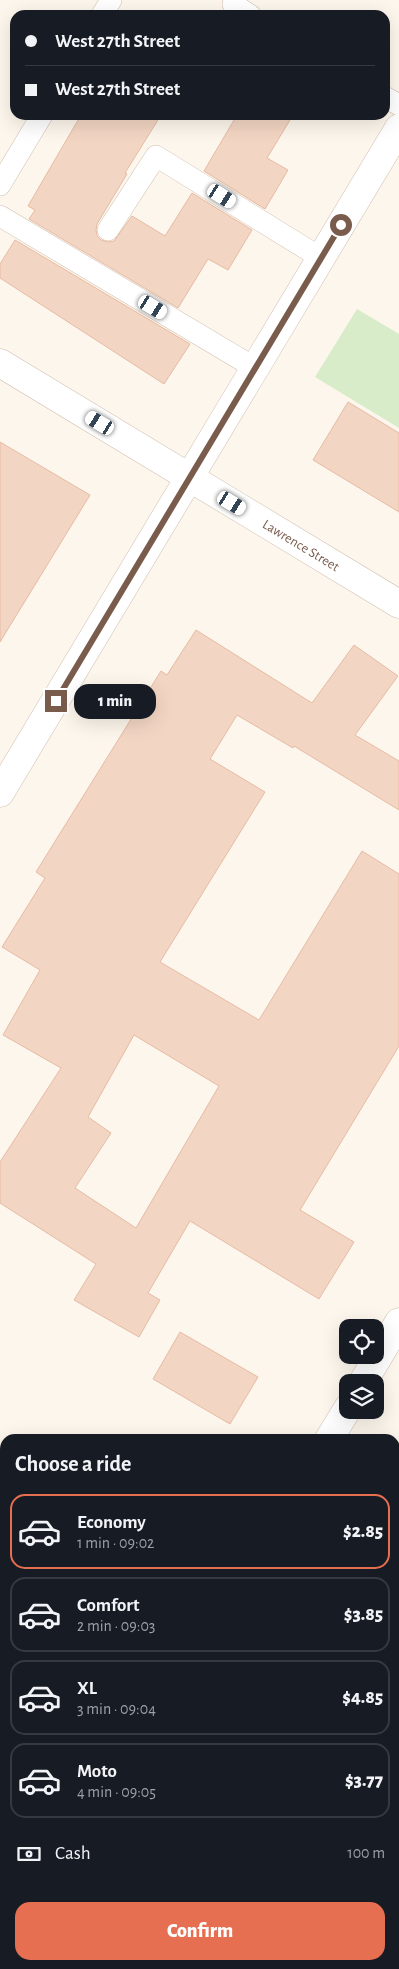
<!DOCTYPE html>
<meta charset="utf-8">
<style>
:root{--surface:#171b24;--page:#242831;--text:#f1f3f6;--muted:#9ea1a6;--line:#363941;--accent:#e76f51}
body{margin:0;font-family:"Alegreya Sans",sans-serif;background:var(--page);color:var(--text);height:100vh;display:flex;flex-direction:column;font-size:19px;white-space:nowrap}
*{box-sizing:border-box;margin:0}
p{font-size:16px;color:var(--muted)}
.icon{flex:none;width:28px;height:28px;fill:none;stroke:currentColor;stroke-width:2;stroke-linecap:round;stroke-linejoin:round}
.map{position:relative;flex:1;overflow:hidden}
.panel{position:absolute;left:0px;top:1434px;width:400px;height:536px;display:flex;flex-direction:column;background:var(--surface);border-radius:15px 15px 0 0;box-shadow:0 5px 20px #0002}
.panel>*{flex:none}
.banner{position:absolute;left:10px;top:10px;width:380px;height:110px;border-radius:15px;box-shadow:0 5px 20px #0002;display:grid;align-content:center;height:110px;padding:0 15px;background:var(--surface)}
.controls{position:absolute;left:339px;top:1319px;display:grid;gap:10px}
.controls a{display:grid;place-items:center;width:45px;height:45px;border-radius:10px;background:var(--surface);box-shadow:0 5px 20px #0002;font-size:25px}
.end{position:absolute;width:22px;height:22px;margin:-11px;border:6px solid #7a5c4d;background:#fff;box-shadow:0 0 0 2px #fff}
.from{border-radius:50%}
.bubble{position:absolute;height:35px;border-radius:15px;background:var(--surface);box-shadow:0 5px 20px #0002;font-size:16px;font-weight:800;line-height:35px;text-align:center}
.car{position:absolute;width:15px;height:30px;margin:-15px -8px;border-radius:6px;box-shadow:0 0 4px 1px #0007;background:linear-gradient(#fff 24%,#345 0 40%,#fff 0 76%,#345 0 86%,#fff 0)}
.banner b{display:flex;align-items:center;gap:18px;height:48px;font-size:19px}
.banner b+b{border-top:1px solid var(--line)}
.banner i{width:12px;height:12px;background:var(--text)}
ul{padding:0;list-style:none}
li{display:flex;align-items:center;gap:15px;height:75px;margin:0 10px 8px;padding:0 5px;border:2px solid var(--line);border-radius:15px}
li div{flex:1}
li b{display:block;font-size:19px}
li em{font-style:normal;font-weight:800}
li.active{border-color:var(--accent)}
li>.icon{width:45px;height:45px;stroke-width:1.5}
h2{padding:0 15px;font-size:22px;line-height:60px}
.pay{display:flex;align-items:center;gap:12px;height:55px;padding:0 15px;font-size:19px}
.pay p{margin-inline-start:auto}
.cta{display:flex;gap:10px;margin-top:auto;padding:10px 15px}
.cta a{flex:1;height:58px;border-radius:15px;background:var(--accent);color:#fff;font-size:20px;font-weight:800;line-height:58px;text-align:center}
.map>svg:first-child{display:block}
.green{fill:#d8ecc9}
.building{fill:#f3d5c3;stroke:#e6bba3;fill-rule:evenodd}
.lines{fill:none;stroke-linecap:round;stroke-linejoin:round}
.service-casing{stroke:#d1beb0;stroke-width:22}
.minor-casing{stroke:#d1beb0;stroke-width:29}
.service{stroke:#fff;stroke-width:21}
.minor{stroke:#fff;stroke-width:28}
.route{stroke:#7a5c4d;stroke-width:6}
.labels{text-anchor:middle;stroke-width:4;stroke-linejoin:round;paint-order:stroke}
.street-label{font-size:14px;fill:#7a5c4d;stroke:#fffaf3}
</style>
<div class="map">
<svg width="399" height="1969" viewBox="0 0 399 1969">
<rect width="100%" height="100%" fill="#fdf6ec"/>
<path class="green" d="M 357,309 L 399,334 L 399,428 L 315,377 Z"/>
<path class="building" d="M 81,115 L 161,115 L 125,173 L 127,174 L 97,224 L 96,230 L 97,236 L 101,240 L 108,242 L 114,241 L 132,216 L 165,236 L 192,193 L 252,230 L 228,270 L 208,259 L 178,308 L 29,219 L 35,210 L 28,206 Z
M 237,115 L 293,115 L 267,158 L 288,170 L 265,209 L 204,171 Z
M 15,240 L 190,344 L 164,384 L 0,278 L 0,264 Z
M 348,402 L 399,433 L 399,512 L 313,460 Z
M 0,442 L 90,495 L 0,642 Z
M 196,630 L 312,703 L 354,645 L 398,676 L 355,735 L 399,761 L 399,810 L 294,746 L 293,748 L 237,715 L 210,759 L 265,792 L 160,962 L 259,1020 L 362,851 L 399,874 L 399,1046 L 300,1210 L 354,1242 L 319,1299 L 190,1221 L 148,1293 L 160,1300 L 139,1337 L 74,1300 L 96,1264 L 0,1203 L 0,1162 L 61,1068 L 3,1035 L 40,970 L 2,947 L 45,878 L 36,872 L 161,671 L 167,675 ZM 134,1035 L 219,1086 L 136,1228 L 75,1188 L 111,1133 L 88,1117 Z
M 180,1332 L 258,1377 L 230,1424 L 153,1379 Z"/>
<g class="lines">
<defs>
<path id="service" d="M 233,4 L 250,15
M 102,15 L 111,0
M 385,97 L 399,105
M 0,185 L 42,115
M 0,216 L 255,368
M 108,230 L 156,156 L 321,258
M 395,1493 L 399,1486
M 395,1568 L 399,1561
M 395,1743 L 399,1748
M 201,1965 L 207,1969
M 102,1969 L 105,1965"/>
<g id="minor">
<path id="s1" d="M 0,363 L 399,604"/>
<path d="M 0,793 L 399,128"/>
<path d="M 363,1382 L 399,1322"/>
<path d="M 329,1439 L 348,1408"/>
<path d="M 0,1692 L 5,1695"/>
<path d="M 395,1934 L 399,1936"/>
<path d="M 11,1969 L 14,1965"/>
</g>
</defs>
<use href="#service" class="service-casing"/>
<use href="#minor" class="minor-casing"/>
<use href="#service" class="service"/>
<use href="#minor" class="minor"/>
</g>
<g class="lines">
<path class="route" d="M 56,701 L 341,225"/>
</g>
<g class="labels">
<g class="street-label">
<text dy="5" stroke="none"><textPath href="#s1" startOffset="352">Lawrence Street</textPath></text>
</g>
</g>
</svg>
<div class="controls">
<a><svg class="icon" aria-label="locate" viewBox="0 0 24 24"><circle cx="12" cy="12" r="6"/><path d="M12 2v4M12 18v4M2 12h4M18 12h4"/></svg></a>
<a><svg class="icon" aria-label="layers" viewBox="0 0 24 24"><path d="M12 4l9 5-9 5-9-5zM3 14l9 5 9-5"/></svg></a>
</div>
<i class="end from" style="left:341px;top:225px"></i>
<i class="end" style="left:56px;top:701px"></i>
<div class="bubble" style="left:74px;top:684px;width:82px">1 min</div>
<i class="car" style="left:222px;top:196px;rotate:122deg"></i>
<i class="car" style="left:153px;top:307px;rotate:121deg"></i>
<i class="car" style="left:100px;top:423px;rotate:301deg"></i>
<i class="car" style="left:232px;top:503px;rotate:121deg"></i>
<div class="banner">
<b><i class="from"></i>West 27th Street</b>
<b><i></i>West 27th Street</b>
</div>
<section class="panel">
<h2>Choose a ride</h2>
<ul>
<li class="active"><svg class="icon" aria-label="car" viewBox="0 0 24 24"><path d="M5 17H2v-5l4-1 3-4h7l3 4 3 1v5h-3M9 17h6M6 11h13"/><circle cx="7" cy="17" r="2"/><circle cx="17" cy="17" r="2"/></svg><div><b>Economy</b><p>1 min · 09:02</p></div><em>$2.85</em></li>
<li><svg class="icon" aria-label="car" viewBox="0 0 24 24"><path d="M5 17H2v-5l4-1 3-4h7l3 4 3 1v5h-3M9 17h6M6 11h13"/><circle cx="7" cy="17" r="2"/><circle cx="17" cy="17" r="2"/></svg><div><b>Comfort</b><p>2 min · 09:03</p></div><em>$3.85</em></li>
<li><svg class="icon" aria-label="car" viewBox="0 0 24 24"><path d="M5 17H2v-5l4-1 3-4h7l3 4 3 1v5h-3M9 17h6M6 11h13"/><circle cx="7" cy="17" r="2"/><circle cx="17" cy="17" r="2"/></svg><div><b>XL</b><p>3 min · 09:04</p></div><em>$4.85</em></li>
<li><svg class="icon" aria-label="car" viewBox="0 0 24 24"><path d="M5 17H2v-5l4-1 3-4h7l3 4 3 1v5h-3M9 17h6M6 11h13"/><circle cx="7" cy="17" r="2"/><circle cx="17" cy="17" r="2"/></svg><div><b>Moto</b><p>4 min · 09:05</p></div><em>$3.77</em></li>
</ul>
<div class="pay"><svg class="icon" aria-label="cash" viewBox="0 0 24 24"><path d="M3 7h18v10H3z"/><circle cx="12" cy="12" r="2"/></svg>Cash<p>100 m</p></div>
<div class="cta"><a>Confirm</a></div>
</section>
</div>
